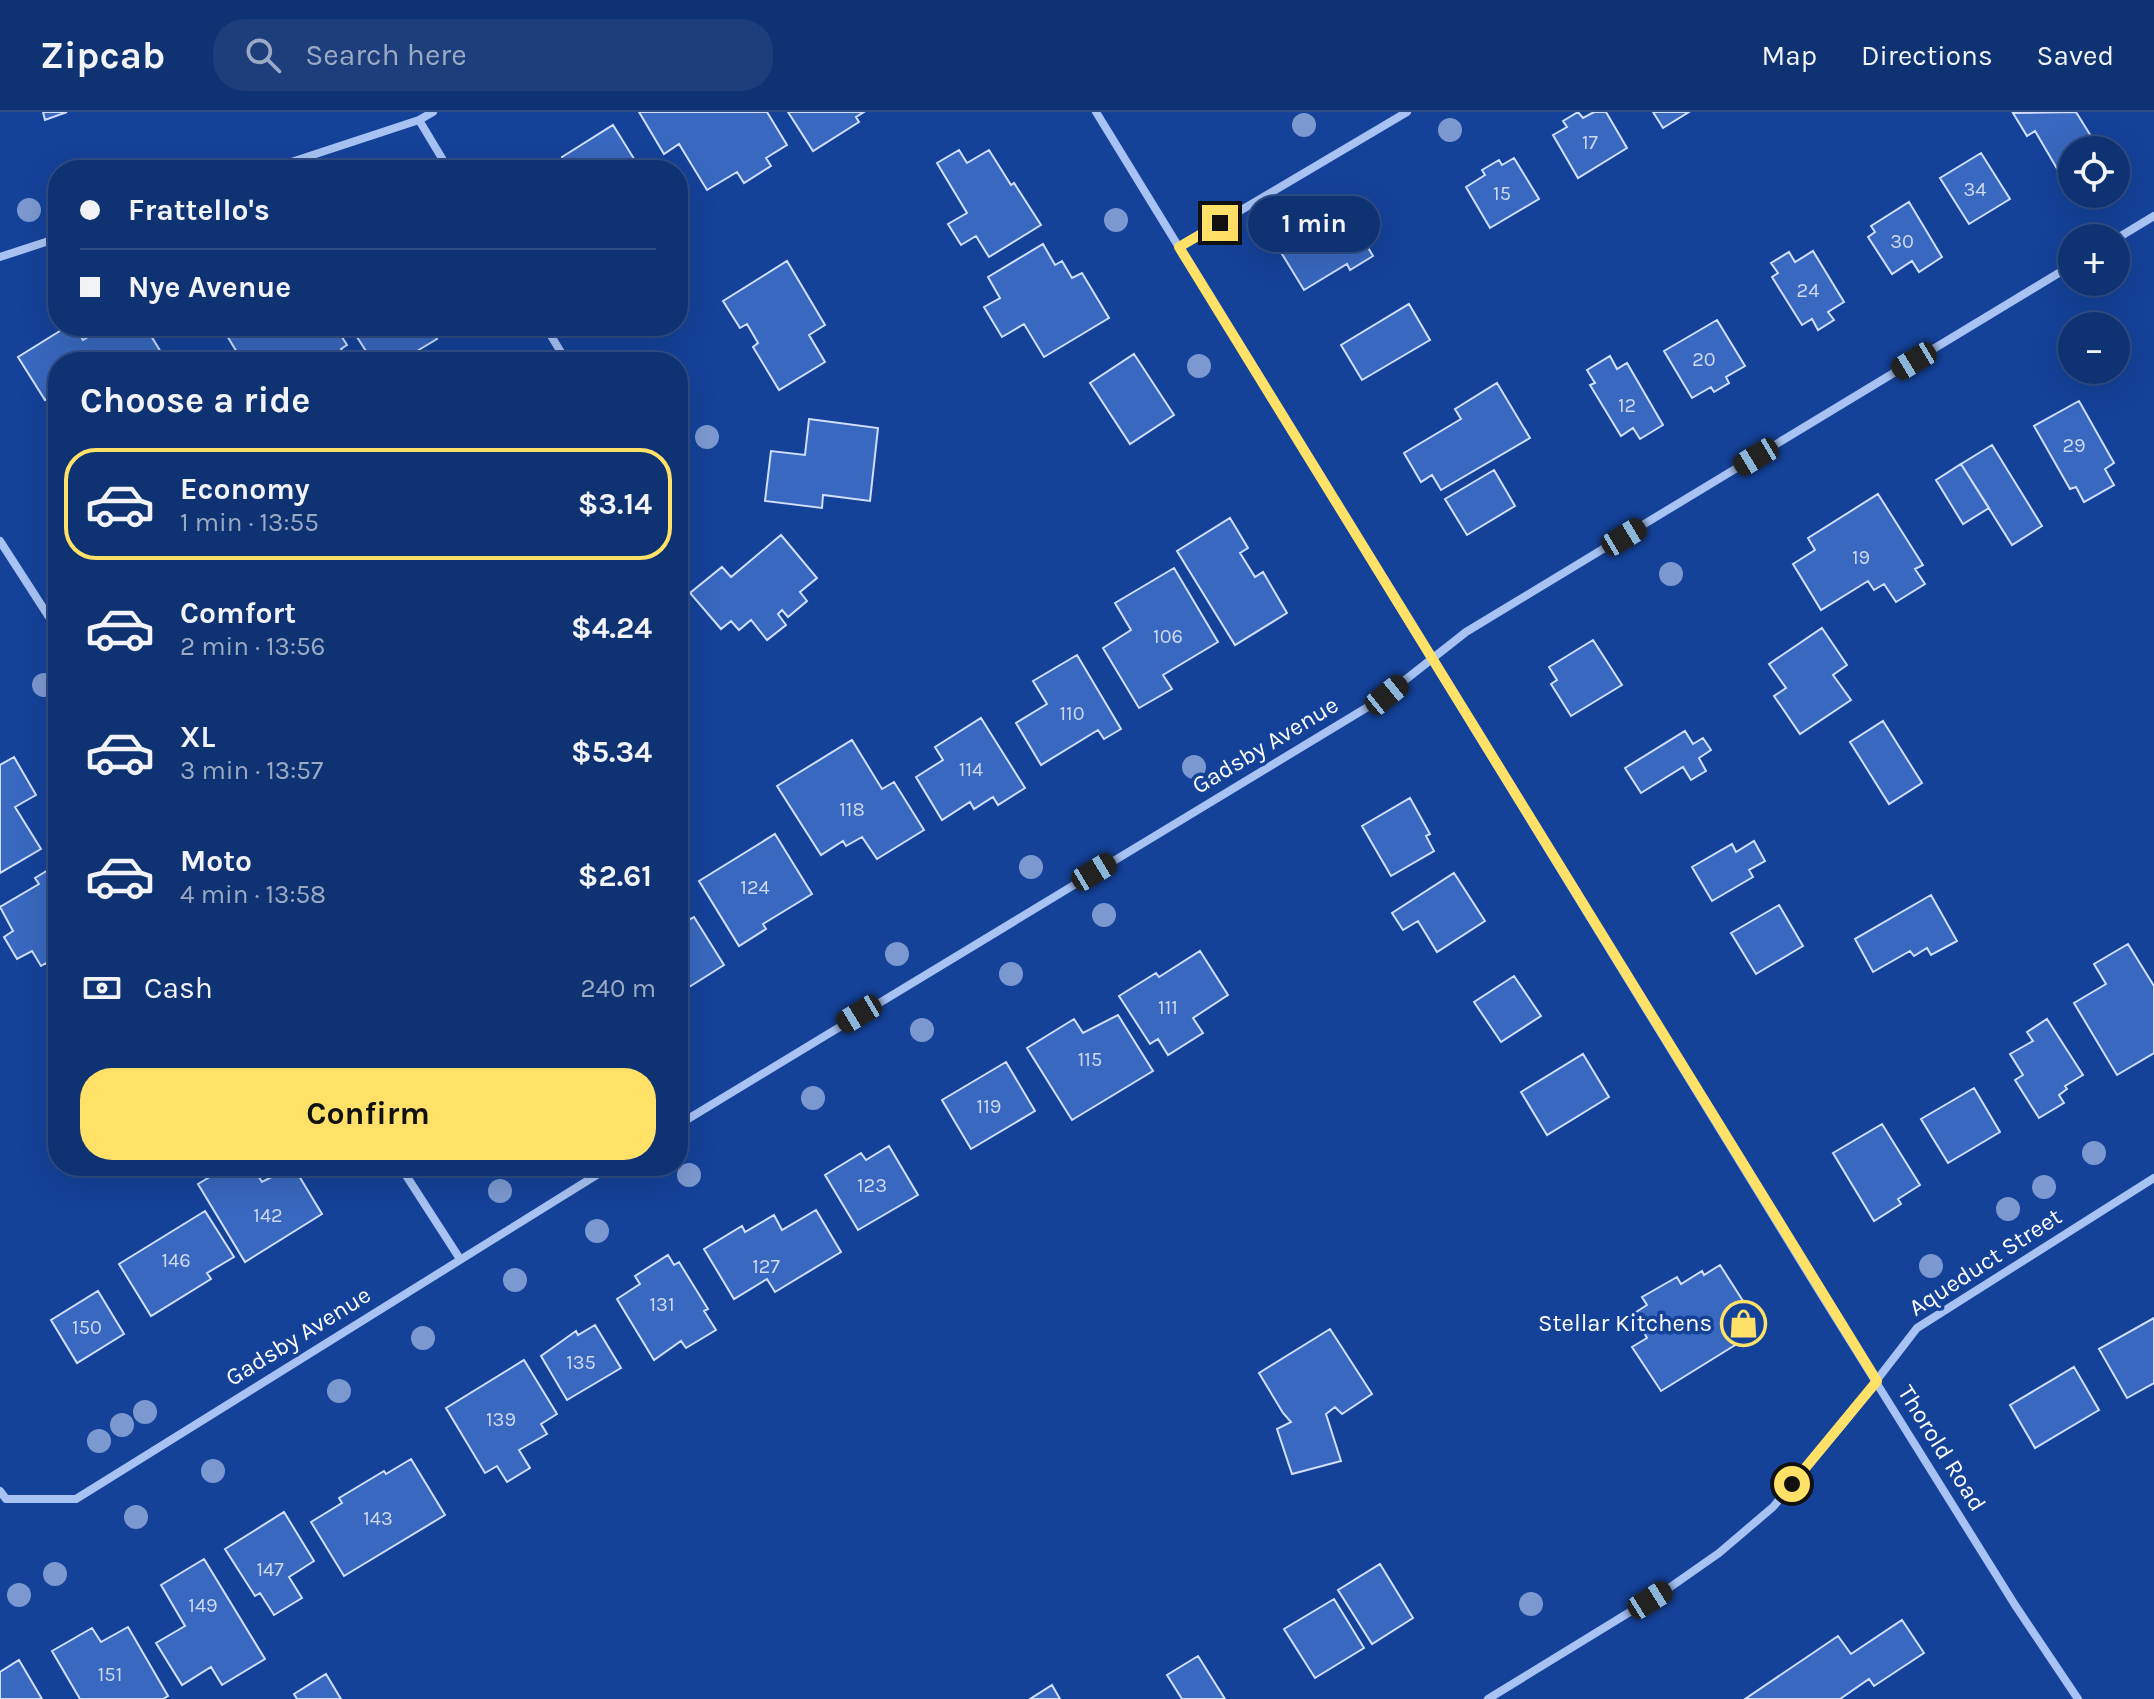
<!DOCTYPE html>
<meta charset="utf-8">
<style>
:root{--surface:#0f3273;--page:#1d3e7b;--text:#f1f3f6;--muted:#9baac4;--line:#2f4d85;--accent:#ffe168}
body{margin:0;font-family:Karla,sans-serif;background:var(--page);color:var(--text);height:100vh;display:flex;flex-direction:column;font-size:30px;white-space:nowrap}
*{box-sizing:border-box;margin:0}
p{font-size:26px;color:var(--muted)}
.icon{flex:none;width:44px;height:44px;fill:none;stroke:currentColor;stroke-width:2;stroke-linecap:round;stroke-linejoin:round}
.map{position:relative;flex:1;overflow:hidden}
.details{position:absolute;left:48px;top:240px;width:640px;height:824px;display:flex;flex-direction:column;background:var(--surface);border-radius:32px;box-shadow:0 8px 32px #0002,0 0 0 2px var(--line)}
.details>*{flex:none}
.guide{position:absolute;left:48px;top:48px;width:640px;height:176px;border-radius:32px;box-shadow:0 8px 32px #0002,0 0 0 2px var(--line);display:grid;align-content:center;height:176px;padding:0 32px;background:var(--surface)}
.controls{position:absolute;left:2058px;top:24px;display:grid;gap:16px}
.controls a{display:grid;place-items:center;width:72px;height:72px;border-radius:50%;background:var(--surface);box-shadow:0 8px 32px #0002,0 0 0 2px var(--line);font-size:40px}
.end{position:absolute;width:36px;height:36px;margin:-18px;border:10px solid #ffe168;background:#111;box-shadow:0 0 0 4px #111}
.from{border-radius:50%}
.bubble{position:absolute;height:56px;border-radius:28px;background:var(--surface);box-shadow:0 8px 32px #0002,0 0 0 2px var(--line);font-size:26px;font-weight:700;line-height:56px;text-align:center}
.car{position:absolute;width:24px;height:48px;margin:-24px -12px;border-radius:10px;box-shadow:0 0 6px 2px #0007;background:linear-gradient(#222 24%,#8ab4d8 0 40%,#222 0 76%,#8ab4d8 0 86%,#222 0)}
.guide b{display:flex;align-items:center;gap:28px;height:76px;font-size:30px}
.guide b+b{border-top:2px solid var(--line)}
.guide i{width:20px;height:20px;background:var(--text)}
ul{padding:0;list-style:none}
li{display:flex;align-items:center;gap:24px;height:112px;margin:0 16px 12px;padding:0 16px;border:4px solid transparent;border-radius:32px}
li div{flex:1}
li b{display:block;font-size:30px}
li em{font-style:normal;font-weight:700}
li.on{border-color:var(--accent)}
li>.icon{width:72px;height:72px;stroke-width:1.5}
h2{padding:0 32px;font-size:36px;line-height:96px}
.pay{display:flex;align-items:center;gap:20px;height:88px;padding:0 32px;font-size:30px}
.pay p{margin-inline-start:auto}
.primary-button{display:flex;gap:16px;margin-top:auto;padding:16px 32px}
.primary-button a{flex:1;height:92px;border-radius:32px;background:var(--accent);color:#111;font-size:32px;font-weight:700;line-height:92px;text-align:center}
header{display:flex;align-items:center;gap:48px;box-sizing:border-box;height:112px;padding:0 40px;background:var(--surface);border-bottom:2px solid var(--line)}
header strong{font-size:38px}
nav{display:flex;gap:44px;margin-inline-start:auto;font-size:28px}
.search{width:560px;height:72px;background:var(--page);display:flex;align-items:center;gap:20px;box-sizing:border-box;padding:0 28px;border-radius:32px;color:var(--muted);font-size:30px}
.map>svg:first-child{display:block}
.building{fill:#3868bf;stroke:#cfdffd;stroke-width:2}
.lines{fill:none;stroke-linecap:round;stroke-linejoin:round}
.street{stroke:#a7c2f3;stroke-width:8}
.tree{fill:#7b98d0}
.route{stroke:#ffe168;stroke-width:10}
.labels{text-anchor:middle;stroke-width:7;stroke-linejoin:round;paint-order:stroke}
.number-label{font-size:20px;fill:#cdd9ef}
.street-label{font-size:24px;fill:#fff;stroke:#144299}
.poi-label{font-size:24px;fill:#fff;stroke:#144299;text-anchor:end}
</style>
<header>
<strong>Zipcab</strong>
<div class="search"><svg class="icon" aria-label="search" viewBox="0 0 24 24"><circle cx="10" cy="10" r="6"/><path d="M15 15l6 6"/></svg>Search here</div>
<nav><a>Map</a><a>Directions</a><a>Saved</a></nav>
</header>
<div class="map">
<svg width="2154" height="1587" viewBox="0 0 2154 1587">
<rect width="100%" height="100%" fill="#144299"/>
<path class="building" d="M 43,0 L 67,0 L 45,8 Z
M 639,0 L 767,0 L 787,33 L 766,46 L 771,54 L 744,71 L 737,60 L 707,78 L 679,32 L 664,42 Z
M 788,0 L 864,0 L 856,5 L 859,10 L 813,39 Z
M 1578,0 L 1583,6 L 1594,0 L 1606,0 L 1627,36 L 1578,66 L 1553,23 L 1567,15 L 1563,9 Z
M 1653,0 L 1689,0 L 1663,16 Z
M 2076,0 L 2099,37 L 2072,38 L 2072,69 L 2066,72 L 2035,19 L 2027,24 L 2013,1 Z
M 613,13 L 641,58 L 570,58 L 562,45 Z
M 959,38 L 967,51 L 989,38 L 1011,73 L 1014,71 L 1041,113 L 989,145 L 976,124 L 961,133 L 948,112 L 967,101 L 937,51 Z
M 1981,41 L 2010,87 L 1969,112 L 1940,66 Z
M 1514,46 L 1539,87 L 1490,116 L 1466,75 L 1485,63 L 1482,58 L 1499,48 L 1502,53 Z
M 1909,90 L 1942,145 L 1919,160 L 1912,149 L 1892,162 L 1868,125 L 1875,120 L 1871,114 Z
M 1349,103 L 1373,144 L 1350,158 L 1347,152 L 1304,178 L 1282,142 Z
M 1043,132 L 1055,153 L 1062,149 L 1072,166 L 1082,161 L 1109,206 L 1044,245 L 1024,212 L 1002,225 L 984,195 L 1000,186 L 988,165 Z
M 1813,139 L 1844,190 L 1828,200 L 1834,208 L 1818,218 L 1812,207 L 1802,213 L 1772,165 L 1778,161 L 1771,151 L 1789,140 L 1795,150 Z
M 787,149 L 825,213 L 809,223 L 825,250 L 779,278 L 753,235 L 758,231 L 747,212 L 740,216 L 723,189 Z
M 1409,192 L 1430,228 L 1362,268 L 1341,233 Z
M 1717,208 L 1745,254 L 1726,265 L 1729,271 L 1714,280 L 1711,275 L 1692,286 L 1664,239 Z
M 68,214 L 74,214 L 83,228 L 107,214 L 145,214 L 167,250 L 58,250 L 58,284 L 56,281 L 45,288 L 18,245 Z
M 221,214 L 335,214 L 347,233 L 341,237 L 349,250 L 243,250 Z
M 350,214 L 444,214 L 433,221 L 437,227 L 402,248 L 397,240 L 381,250 L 373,250 Z
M 1134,242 L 1174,303 L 1130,332 L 1090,271 Z
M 1610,244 L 1617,257 L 1627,251 L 1663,313 L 1640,327 L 1633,316 L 1621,324 L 1590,273 L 1595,271 L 1587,258 Z
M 1497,271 L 1530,326 L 1441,378 L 1432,363 L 1421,370 L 1404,341 L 1461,307 L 1455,297 Z
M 2079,289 L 2114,351 L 2105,357 L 2114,373 L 2084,390 L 2076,375 L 2070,377 L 2034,314 Z
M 809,307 L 878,316 L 870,389 L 823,383 L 822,396 L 765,389 L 771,339 L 805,343 Z
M 1992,333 L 2042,414 L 2012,433 L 1961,352 Z
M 1961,352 L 1989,396 L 1963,412 L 1936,368 Z
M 1494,358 L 1515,394 L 1467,423 L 1445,387 Z
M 1878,382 L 1923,453 L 1915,457 L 1925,472 L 1896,490 L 1884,472 L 1874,478 L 1868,469 L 1821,498 L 1793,452 L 1815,438 L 1808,426 Z
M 1230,406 L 1248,436 L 1240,441 L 1255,465 L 1263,460 L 1287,501 L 1235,533 L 1177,439 Z
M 781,423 L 817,466 L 800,480 L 807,489 L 788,505 L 782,498 L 778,502 L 786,513 L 767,528 L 751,508 L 739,518 L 731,509 L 721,517 L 690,481 L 722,455 L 731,465 Z
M 1174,456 L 1218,530 L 1163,563 L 1172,577 L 1139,596 L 1103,536 L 1131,518 L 1115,491 Z
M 679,508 L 681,570 L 678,570 L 678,508 Z
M 1822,516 L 1847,553 L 1833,563 L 1851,588 L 1800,622 L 1774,584 L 1786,576 L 1769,552 Z
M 1593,528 L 1622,573 L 1571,604 L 1551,572 L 1557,568 L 1549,555 Z
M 1077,543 L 1121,617 L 1104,627 L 1098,618 L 1041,653 L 1016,611 L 1047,592 L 1033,569 Z
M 981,606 L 1025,676 L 998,693 L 993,685 L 974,697 L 970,690 L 942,708 L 916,665 L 943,648 L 935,635 Z
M 1883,609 L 1922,671 L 1889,692 L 1850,630 Z
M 1685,619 L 1693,632 L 1703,626 L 1711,638 L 1699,646 L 1706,659 L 1691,668 L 1683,655 L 1641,681 L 1625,656 Z
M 852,628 L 882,677 L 894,670 L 924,718 L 877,747 L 862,725 L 846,734 L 843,729 L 821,743 L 777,674 Z
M 14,645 L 36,683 L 15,695 L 41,737 L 0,761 L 0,653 Z
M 1410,686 L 1430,722 L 1426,724 L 1434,739 L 1391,764 L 1362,714 Z
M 775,722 L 812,782 L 763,812 L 766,817 L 739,834 L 699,769 Z
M 1754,729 L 1765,749 L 1749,758 L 1753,765 L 1712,789 L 1692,755 L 1732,732 L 1736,740 Z
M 58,752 L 58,867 L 57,868 L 46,851 L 41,854 L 32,839 L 17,847 L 4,825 L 13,819 L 0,795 L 39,772 L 35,766 Z
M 1454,761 L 1485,809 L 1437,840 L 1418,809 L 1403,818 L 1392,801 Z
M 1931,783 L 1957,829 L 1931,843 L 1927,836 L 1914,844 L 1910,839 L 1873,860 L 1855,827 Z
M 1779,793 L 1803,834 L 1756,862 L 1731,821 Z
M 678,803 L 683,811 L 694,805 L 724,853 L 678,882 Z
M 2128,832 L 2154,874 L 2154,941 L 2117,963 L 2074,891 L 2106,872 L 2094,852 Z
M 1200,839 L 1228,883 L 1193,906 L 1203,921 L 1168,943 L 1158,927 L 1150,932 L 1119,884 L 1156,861 L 1159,865 Z
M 1514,864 L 1541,904 L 1501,930 L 1474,890 Z
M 1118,903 L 1153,959 L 1072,1008 L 1027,936 L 1074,907 L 1083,921 Z
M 2047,907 L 2083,963 L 2065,974 L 2067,977 L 2059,983 L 2064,991 L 2039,1006 L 2015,968 L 2023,963 L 2010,942 L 2033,929 L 2027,920 Z
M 1583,942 L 1609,985 L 1547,1023 L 1521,980 Z
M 1006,950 L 1035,999 L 971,1037 L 942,988 Z
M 1974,976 L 2000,1020 L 1948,1051 L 1921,1007 Z
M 1882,1012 L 1920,1073 L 1898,1087 L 1901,1092 L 1874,1109 L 1833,1041 Z
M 889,1034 L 918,1083 L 858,1118 L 825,1063 L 861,1041 L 866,1048 Z
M 228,1054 L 252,1054 L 262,1070 L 293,1054 L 322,1102 L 245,1150 L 198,1072 Z
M 816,1098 L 841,1140 L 775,1180 L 767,1167 L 734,1187 L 704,1137 L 742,1114 L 745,1120 L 774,1103 L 782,1118 Z
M 205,1099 L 234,1145 L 207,1161 L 211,1167 L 151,1204 L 119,1152 Z
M 668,1143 L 674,1153 L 679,1150 L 708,1197 L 704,1199 L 716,1218 L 686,1236 L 681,1229 L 654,1248 L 617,1187 L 640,1172 L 635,1164 Z
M 1720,1153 L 1761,1217 L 1661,1279 L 1632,1235 L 1647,1226 L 1633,1202 L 1647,1193 L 1642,1185 L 1677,1165 L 1681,1172 L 1702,1159 L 1704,1163 Z
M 98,1179 L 124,1222 L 77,1251 L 51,1208 Z
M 2154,1206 L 2154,1271 L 2127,1286 L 2099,1237 Z
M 595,1213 L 621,1256 L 567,1288 L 541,1244 L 576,1219 L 578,1223 Z
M 1330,1217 L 1372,1282 L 1342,1302 L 1335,1295 L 1326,1302 L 1341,1349 L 1292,1362 L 1277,1317 L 1291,1310 L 1283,1301 L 1259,1261 Z
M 524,1248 L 557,1302 L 541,1312 L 547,1322 L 519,1338 L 530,1356 L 507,1370 L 497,1354 L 485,1361 L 446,1296 Z
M 2074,1255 L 2099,1298 L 2035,1336 L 2010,1293 Z
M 411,1347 L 445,1403 L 344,1464 L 311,1410 L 342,1391 L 339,1386 L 384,1359 L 386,1362 Z
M 284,1400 L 314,1449 L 289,1465 L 302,1486 L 274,1503 L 260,1481 L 255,1484 L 225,1437 Z
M 204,1447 L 265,1547 L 222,1573 L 211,1555 L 182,1573 L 156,1531 L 185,1514 L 161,1473 Z
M 1380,1452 L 1413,1506 L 1372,1532 L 1338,1478 Z
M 1334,1487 L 1364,1536 L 1315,1566 L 1284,1517 Z
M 1902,1508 L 1924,1541 L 1874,1574 L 1869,1567 L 1840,1587 L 1745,1587 L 1838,1524 L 1851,1542 Z
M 128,1515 L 168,1584 L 163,1587 L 80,1587 L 52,1539 L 92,1516 L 101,1530 Z
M 1198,1544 L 1225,1587 L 1182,1587 L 1167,1563 Z
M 19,1548 L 42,1587 L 0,1587 L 0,1560 Z
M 326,1562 L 341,1587 L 297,1587 L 294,1582 Z
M 1052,1573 L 1060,1587 L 1030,1587 Z"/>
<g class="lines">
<path class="street" d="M 1096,0 L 1821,1182 L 2015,1493 L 2078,1587
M 419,8 L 449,58
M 267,58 L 419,8 L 433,0
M 2116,127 L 2154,104
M 1179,135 L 1407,0
M 0,145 L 58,126
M 545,214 L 567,250
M 0,429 L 58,519
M 678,1013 L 1381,587 L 1466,520 L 2072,153
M 400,1054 L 460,1147
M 0,1379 L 6,1387 L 76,1387 L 611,1054
M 1488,1587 L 1669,1476 L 1719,1441 L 1773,1395 L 1842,1313 L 1917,1216 L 2154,1066"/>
</g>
<g class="tree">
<circle cx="1304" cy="13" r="12"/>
<circle cx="1450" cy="18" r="12"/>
<circle cx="29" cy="98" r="12"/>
<circle cx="1116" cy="108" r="12"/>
<circle cx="1307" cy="108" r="12"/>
<circle cx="1199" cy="254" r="12"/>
<circle cx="707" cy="325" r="12"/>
<circle cx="1671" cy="462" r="12"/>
<circle cx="44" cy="573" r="12"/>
<circle cx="1194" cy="655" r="12"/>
<circle cx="1031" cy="755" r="12"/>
<circle cx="1104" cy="803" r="12"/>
<circle cx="897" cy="842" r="12"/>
<circle cx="1011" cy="862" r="12"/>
<circle cx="922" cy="918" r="12"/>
<circle cx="813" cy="986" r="12"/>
<circle cx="2094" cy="1041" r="12"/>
<circle cx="689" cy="1063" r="12"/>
<circle cx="2044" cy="1075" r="12"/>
<circle cx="500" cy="1079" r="12"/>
<circle cx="2008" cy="1097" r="12"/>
<circle cx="597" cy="1119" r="12"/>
<circle cx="1931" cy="1154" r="12"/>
<circle cx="515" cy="1168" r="12"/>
<circle cx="423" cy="1226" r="12"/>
<circle cx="339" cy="1279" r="12"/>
<circle cx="145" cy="1300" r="12"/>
<circle cx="122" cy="1313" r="12"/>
<circle cx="99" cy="1329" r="12"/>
<circle cx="213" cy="1359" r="12"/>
<circle cx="136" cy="1405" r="12"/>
<circle cx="55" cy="1462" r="12"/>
<circle cx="19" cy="1483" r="12"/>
<circle cx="1531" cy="1492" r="12"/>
</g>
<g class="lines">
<path class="route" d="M 1220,111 L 1179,135 L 1877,1269 L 1792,1372"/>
</g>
<defs>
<symbol id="shop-ring" viewBox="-11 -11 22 22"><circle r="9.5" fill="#144299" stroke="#ffe168" stroke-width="1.5"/><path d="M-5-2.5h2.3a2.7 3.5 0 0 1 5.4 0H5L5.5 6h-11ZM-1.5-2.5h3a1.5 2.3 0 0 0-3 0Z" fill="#ffe168"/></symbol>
</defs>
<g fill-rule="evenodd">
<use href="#shop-ring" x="1718" y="1186" width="51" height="51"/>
</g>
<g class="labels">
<g class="number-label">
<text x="1590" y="37">17</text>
<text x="1975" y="84">34</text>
<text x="1502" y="88">15</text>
<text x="1902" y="136">30</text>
<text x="1808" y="185">24</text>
<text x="1704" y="254">20</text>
<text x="1627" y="300">12</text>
<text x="2074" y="340">29</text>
<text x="1861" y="452">19</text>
<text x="1168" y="531">106</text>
<text x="1072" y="608">110</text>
<text x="971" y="664">114</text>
<text x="852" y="704">118</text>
<text x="755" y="782">124</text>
<text x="1168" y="902">111</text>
<text x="1090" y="954">115</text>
<text x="989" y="1001">119</text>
<text x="872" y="1080">123</text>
<text x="268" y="1110">142</text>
<text x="176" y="1155">146</text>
<text x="766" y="1161">127</text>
<text x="662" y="1199">131</text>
<text x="87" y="1222">150</text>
<text x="581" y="1257">135</text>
<text x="501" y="1314">139</text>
<text x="378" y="1413">143</text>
<text x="270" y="1464">147</text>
<text x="203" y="1500">149</text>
<text x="110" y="1569">151</text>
</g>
<g class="street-label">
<text transform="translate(1265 633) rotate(-31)" y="8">Gadsby Avenue</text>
<text transform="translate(1985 1150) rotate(-33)" y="8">Aqueduct Street</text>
<text transform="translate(298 1224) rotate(-32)" y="8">Gadsby Avenue</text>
<text transform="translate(1942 1336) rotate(58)" y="8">Thorold Road</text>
</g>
<g class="poi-label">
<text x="1712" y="1219">Stellar Kitchens</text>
</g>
</g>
</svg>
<div class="controls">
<a><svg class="icon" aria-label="locate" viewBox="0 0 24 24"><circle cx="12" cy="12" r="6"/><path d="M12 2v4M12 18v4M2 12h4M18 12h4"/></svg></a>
<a>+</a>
<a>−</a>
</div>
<i class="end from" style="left:1792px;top:1372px"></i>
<i class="end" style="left:1220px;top:111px"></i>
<div class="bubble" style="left:1248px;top:84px;width:132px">1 min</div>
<i class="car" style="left:1914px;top:249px;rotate:239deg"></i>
<i class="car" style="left:1756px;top:345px;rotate:239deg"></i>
<i class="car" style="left:1624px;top:425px;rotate:59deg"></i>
<i class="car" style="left:1387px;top:583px;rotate:51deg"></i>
<i class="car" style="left:1094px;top:760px;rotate:59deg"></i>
<i class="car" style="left:859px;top:902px;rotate:239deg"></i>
<i class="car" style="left:1650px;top:1488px;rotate:58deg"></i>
<div class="guide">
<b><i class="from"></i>Frattello's</b>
<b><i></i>Nye Avenue</b>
</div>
<section class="details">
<h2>Choose a ride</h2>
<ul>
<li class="on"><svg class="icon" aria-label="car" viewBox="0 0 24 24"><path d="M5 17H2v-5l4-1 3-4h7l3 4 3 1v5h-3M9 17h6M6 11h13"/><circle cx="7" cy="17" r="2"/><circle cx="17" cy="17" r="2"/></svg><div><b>Economy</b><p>1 min · 13:55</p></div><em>$3.14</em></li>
<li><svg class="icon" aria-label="car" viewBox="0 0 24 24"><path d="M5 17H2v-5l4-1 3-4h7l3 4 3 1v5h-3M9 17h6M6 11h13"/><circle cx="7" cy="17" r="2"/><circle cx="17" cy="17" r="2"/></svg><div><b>Comfort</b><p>2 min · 13:56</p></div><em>$4.24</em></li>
<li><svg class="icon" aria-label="car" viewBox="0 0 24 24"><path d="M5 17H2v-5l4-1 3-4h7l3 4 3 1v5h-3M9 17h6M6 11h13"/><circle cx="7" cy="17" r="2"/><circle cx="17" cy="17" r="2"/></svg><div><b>XL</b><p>3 min · 13:57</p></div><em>$5.34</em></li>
<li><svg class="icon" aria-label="car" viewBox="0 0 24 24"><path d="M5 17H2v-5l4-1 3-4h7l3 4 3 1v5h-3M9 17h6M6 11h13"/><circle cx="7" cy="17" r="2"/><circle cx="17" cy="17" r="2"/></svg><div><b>Moto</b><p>4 min · 13:58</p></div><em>$2.61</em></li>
</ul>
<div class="pay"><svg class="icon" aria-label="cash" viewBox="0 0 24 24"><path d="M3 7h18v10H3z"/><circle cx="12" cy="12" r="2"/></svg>Cash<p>240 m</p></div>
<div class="primary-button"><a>Confirm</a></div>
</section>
</div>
